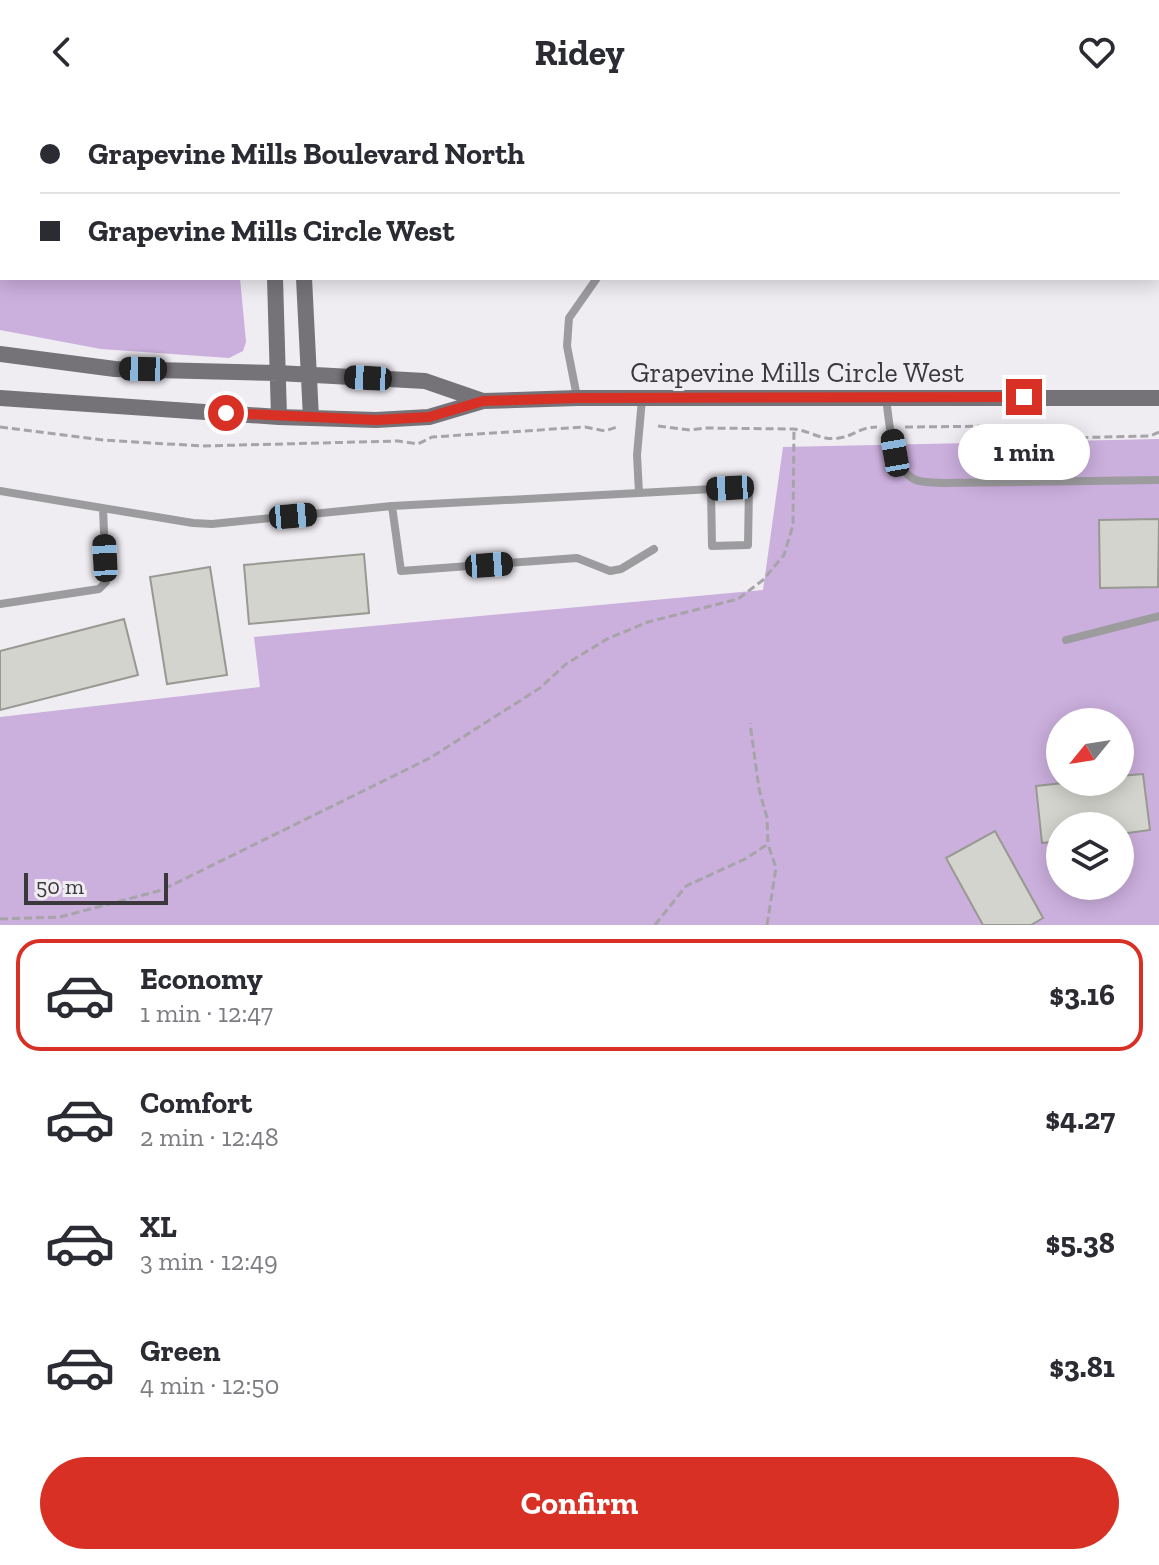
<!DOCTYPE html>
<meta charset="utf-8">
<style>
:root{--surface:#fff;--page:#f7f7f7;--text:#2b2b33;--muted:#7c7c81;--line:#e1e1e2;--accent:#d93025}
body{margin:0;font-family:"Zilla Slab",serif;background:var(--page);color:var(--text);height:100vh;display:flex;flex-direction:column;font-size:30px;white-space:nowrap}
*{box-sizing:border-box;margin:0}
p{font-size:26px;color:var(--muted)}
.icon{flex:none;width:44px;height:44px;fill:none;stroke:currentColor;stroke-width:2;stroke-linecap:round;stroke-linejoin:round}
.map{position:relative;height:821px;overflow:hidden}
.panel{display:flex;flex-direction:column;background:var(--surface);flex:1}
.panel>*{flex:none}
.hud{position:absolute;left:0px;top:0px;width:1160px;height:176px;box-shadow:0 4px 20px #0003;display:grid;align-content:center;height:176px;padding:0 40px;background:var(--surface)}
.needle{width:52px;rotate:240deg}
.controls{position:absolute;left:1046px;top:604px;display:grid;gap:16px}
.controls a{display:grid;place-items:center;width:88px;height:88px;border-radius:50%;background:var(--surface);box-shadow:0 4px 20px #0003;font-size:40px}
.scale{position:absolute;left:24px;bottom:20px;width:144px;box-sizing:border-box;padding-left:8px;border:4px solid #3a383b;border-top:0;font-size:22px;line-height:28px;white-space:nowrap;color:#3a383b;-webkit-text-stroke:6px #efecf2;paint-order:stroke}
.end{position:absolute;width:36px;height:36px;margin:-18px;border:10px solid #d93025;background:#fff;box-shadow:0 0 0 4px #fff}
.from{border-radius:50%}
.bubble{position:absolute;height:56px;border-radius:28px;background:var(--surface);box-shadow:0 4px 20px #0003;font-size:26px;font-weight:700;line-height:56px;text-align:center}
.car{position:absolute;width:24px;height:48px;margin:-24px -12px;border-radius:10px;box-shadow:0 0 6px 2px #0007;background:linear-gradient(#222 24%,#8ab4d8 0 40%,#222 0 76%,#8ab4d8 0 86%,#222 0)}
.hud b{display:flex;align-items:center;gap:28px;height:76px;font-size:30px}
.hud b+b{border-top:2px solid var(--line)}
.hud i{width:20px;height:20px;background:var(--text)}
ul{padding:14px 0 0;list-style:none}
li{display:flex;align-items:center;gap:24px;height:112px;margin:0 16px 12px;padding:0 24px;border:4px solid transparent;border-radius:24px}
li div{flex:1}
li b{display:block;font-size:30px}
li em{font-style:normal;font-weight:700}
li.current{border-color:var(--accent)}
li>.icon{width:72px;height:72px;stroke-width:1.5}
.action{display:flex;gap:16px;margin-top:auto;padding:16px 40px}
.action a{flex:1;height:92px;border-radius:48px;background:var(--accent);color:#fff;font-size:32px;font-weight:700;line-height:92px;text-align:center}
header{display:flex;justify-content:space-between;align-items:center;height:104px;padding:0 40px;background:var(--surface);font-size:36px;font-weight:700}
.map>svg:first-child{display:block}
.green{fill:#cbafdd;fill-rule:evenodd}
.building{fill:#d3d4cd;stroke:#989992;stroke-width:2}
.lines{fill:none;stroke-linecap:round;stroke-linejoin:round}
.path{stroke:#a7a4a9;stroke-width:3;stroke-dasharray:8 4;stroke-linecap:butt}
.lane{stroke:#9c9b9d;stroke-width:8}
.secondary{stroke:#757377;stroke-width:16}
.route{stroke:#d93025;stroke-width:10}
.labels{text-anchor:middle;stroke-width:6;stroke-linejoin:round;paint-order:stroke}
.street-label{font-size:28px;fill:#3a383b;stroke:#efecf2}
</style>
<header><svg class="icon" aria-label="back" viewBox="0 0 24 24"><path d="M15 5l-7 7 7 7"/></svg>Ridey<svg class="icon" aria-label="heart" viewBox="0 0 24 24"><path d="M12 20l-8-8c-3-5 5-10 8-4 3-6 11-1 8 4z"/></svg></header>
<div class="map">
<svg width="1159" height="821" viewBox="0 0 1159 821">
<rect width="100%" height="100%" fill="#efecf2"/>
<path class="green" d="M 0,0 L 216,0 L 216,2 L 2,2 L 2,174 L 240,174 L 246,238 L 243,247 L 229,254 L 101,245 L 0,226 Z
M 1159,335 L 1159,821 L 0,821 L 0,613 L 260,583 L 254,533 L 763,486 L 783,343 ZM 1060,618 L 1120,618 L 1120,678 L 1060,678 ZM 1060,722 L 1120,722 L 1120,782 L 1060,782 Z"/>
<path class="building" d="M 1159,415 L 1158,483 L 1100,484 L 1099,416 Z
M 364,450 L 369,509 L 249,520 L 244,461 Z
M 210,463 L 227,571 L 167,580 L 150,473 Z
M 124,515 L 138,571 L 0,606 L 0,547 Z
M 1143,670 L 1150,726 L 1120,730 L 1120,722 L 1060,722 L 1060,737 L 1042,739 L 1036,682 L 1073,678 L 1120,678 L 1120,672 Z
M 995,727 L 1043,814 L 1031,821 L 983,821 L 946,754 Z"/>
<g class="lines">
<path class="path" d="M 658,322 L 690,326 L 705,324 L 794,325 C 810,327 822,337 839,334 C 854,332 860,323 877,323
M 0,323 L 103,336 L 202,342 L 398,337 L 418,340 L 432,333 L 585,323 L 605,327 L 617,323
M 905,323 L 1002,322 L 1018,335 L 1150,332 L 1159,328
M 0,815 L 60,813 L 162,786 L 430,654 L 540,584 L 566,560 L 607,535 L 648,518 L 738,495 L 763,476 L 784,451 L 793,421 L 794,325
M 655,821 L 686,782 L 745,755 L 768,740 L 767,714 L 759,685 L 750,619
M 767,821 L 776,764 L 768,740"/>
<path class="lane" d="M 717,2 L 718,0
M 577,293 L 567,242 L 569,214 L 597,174
M 642,295 L 637,351 L 639,389 L 749,383 L 748,441 L 712,442 L 711,385
M 886,295 C 890,318 890,365 916,376 C 923,379 934,378 942,379 L 1159,376
M 0,387 L 193,419 L 212,420 L 392,402
M 639,389 L 392,402 L 401,467 L 577,454 L 610,467 L 621,465 L 654,445
M 0,500 L 99,485 L 106,478 L 103,404
M 1066,536 L 1159,512"/>
<path class="secondary" d="M 249,0 L 250,2
M 273,0 L 274,2
M 275,174 L 279,313
M 304,174 L 311,314
M 0,250 L 115,265 L 278,269 L 425,277 L 483,297
M 0,294 L 279,313 L 376,316 L 429,313 L 483,297 L 577,294 L 1159,294"/>
</g>
<g class="lines">
<path class="route" d="M 226,309 L 376,316 L 429,313 L 483,297 L 577,294 L 1024,293"/>
</g>
<g class="labels">
<g class="street-label">
<text x="797" y="278">Grapevine Mills Circle West</text>
</g>
</g>
</svg>
<div class="controls">
<a><svg class="needle" viewBox="-14 -14 28 28"><path d="M0-13l5 13h-10z" fill="#e53935"/><path d="M0 13l5-13h-10z" fill="#7c7c81"/></svg></a>
<a><svg class="icon" aria-label="layers" viewBox="0 0 24 24"><path d="M12 4l9 5-9 5-9-5zM3 14l9 5 9-5"/></svg></a>
</div>
<div class="scale">50 m</div>
<i class="end from" style="left:226px;top:309px"></i>
<i class="end" style="left:1024px;top:293px"></i>
<div class="bubble" style="left:958px;top:320px;width:132px">1 min</div>
<i class="car" style="left:143px;top:265px;rotate:271deg"></i>
<i class="car" style="left:368px;top:274px;rotate:273deg"></i>
<i class="car" style="left:895px;top:349px;rotate:350deg"></i>
<i class="car" style="left:730px;top:384px;rotate:267deg"></i>
<i class="car" style="left:293px;top:412px;rotate:85deg"></i>
<i class="car" style="left:105px;top:454px;rotate:357deg"></i>
<i class="car" style="left:489px;top:461px;rotate:86deg"></i>
<div class="hud">
<b><i class="from"></i>Grapevine Mills Boulevard North</b>
<b><i></i>Grapevine Mills Circle West</b>
</div>
</div>
<section class="panel">
<ul>
<li class="current"><svg class="icon" aria-label="car" viewBox="0 0 24 24"><path d="M5 17H2v-5l4-1 3-4h7l3 4 3 1v5h-3M9 17h6M6 11h13"/><circle cx="7" cy="17" r="2"/><circle cx="17" cy="17" r="2"/></svg><div><b>Economy</b><p>1 min · 12:47</p></div><em>$3.16</em></li>
<li><svg class="icon" aria-label="car" viewBox="0 0 24 24"><path d="M5 17H2v-5l4-1 3-4h7l3 4 3 1v5h-3M9 17h6M6 11h13"/><circle cx="7" cy="17" r="2"/><circle cx="17" cy="17" r="2"/></svg><div><b>Comfort</b><p>2 min · 12:48</p></div><em>$4.27</em></li>
<li><svg class="icon" aria-label="car" viewBox="0 0 24 24"><path d="M5 17H2v-5l4-1 3-4h7l3 4 3 1v5h-3M9 17h6M6 11h13"/><circle cx="7" cy="17" r="2"/><circle cx="17" cy="17" r="2"/></svg><div><b>XL</b><p>3 min · 12:49</p></div><em>$5.38</em></li>
<li><svg class="icon" aria-label="car" viewBox="0 0 24 24"><path d="M5 17H2v-5l4-1 3-4h7l3 4 3 1v5h-3M9 17h6M6 11h13"/><circle cx="7" cy="17" r="2"/><circle cx="17" cy="17" r="2"/></svg><div><b>Green</b><p>4 min · 12:50</p></div><em>$3.81</em></li>
</ul>
<div class="action"><a>Confirm</a></div>
</section>
